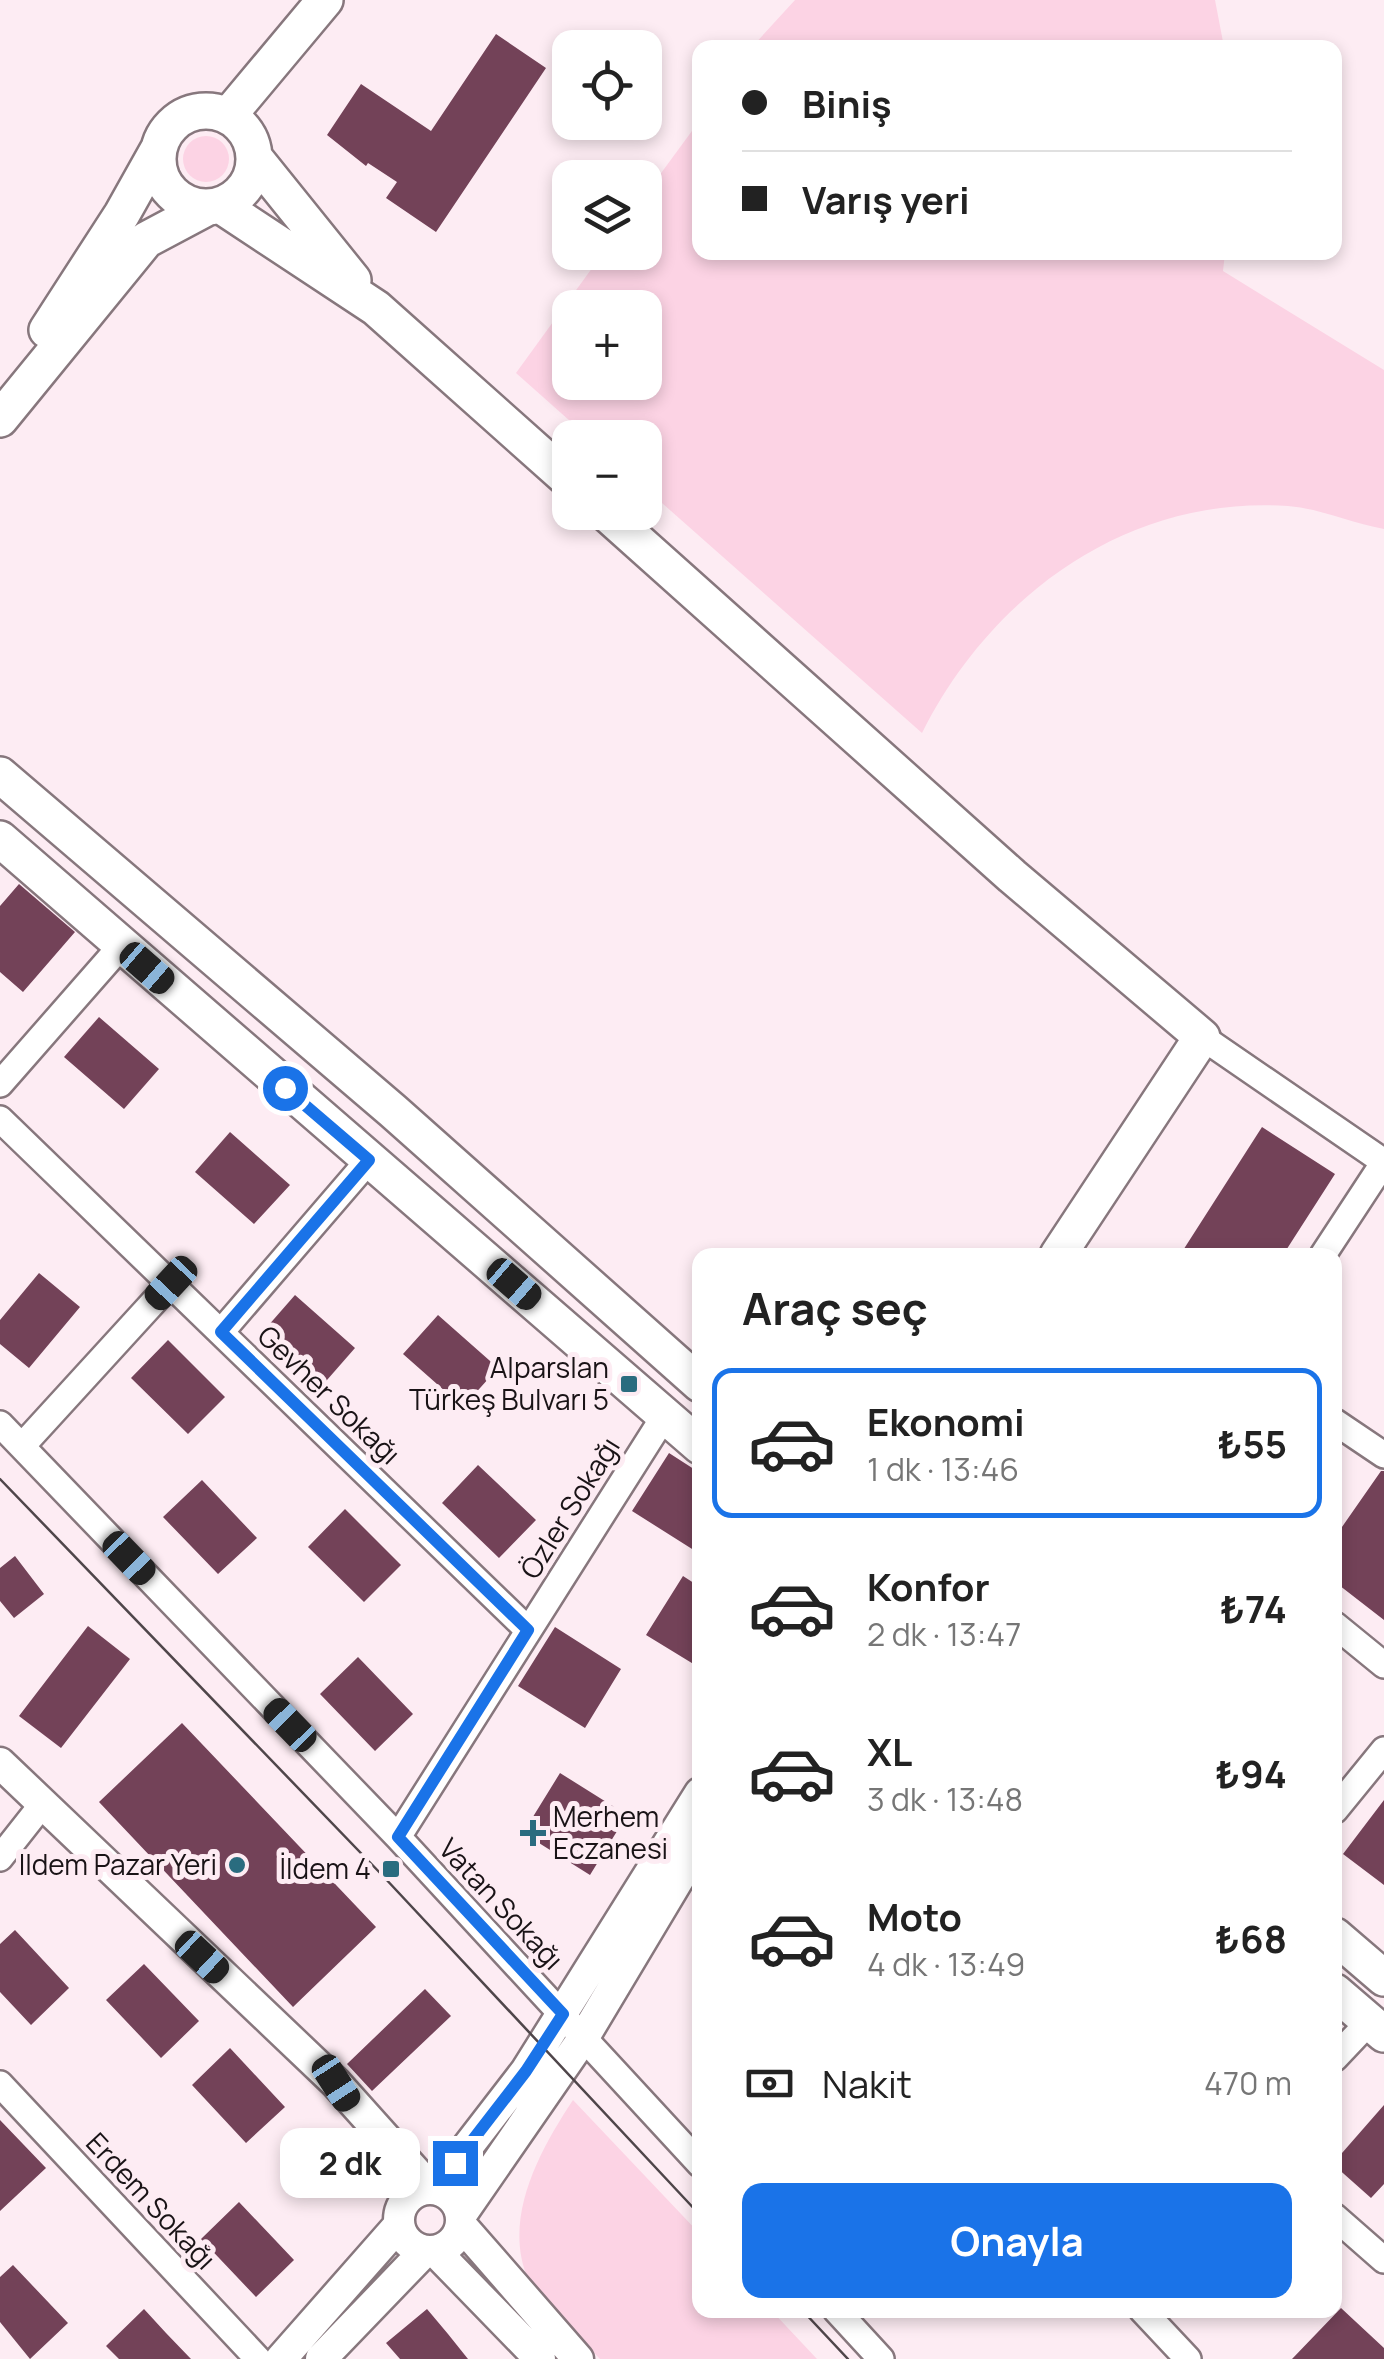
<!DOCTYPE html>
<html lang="tr">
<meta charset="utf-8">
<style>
:root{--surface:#fff;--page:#f6f6f6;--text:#222;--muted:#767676;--line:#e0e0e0;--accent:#1a73e8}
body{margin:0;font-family:Manrope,sans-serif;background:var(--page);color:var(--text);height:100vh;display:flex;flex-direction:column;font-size:38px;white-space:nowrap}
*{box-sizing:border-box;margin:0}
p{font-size:32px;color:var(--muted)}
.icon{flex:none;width:55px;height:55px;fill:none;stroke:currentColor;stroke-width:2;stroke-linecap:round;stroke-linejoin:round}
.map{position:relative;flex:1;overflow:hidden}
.sheet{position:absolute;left:692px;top:1248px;width:650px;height:1070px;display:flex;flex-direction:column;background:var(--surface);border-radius:20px;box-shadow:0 5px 15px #0003}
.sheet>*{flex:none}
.guide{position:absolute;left:692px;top:40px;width:650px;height:220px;border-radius:20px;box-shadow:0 5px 15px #0003;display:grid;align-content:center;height:220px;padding:0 50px;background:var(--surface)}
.fabs{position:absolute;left:552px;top:30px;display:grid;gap:20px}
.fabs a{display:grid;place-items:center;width:110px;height:110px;border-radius:20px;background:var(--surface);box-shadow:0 5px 15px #0003;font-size:50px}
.end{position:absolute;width:45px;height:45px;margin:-22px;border:12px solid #1a73e8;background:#fff;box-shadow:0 0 0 5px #fff}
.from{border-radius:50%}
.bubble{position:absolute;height:70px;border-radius:20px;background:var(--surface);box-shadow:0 5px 15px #0003;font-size:32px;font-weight:700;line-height:70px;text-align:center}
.car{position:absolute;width:30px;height:60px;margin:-30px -15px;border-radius:12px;box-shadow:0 0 8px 2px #0007;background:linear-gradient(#222 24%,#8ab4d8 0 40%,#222 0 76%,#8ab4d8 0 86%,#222 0)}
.guide b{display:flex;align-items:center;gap:35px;height:95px;font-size:38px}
.guide b+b{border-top:2px solid var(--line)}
.guide i{width:25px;height:25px;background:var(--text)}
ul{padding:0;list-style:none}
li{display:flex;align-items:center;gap:30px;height:150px;margin:0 20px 15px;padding:0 30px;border:5px solid transparent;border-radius:20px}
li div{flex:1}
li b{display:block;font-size:38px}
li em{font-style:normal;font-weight:700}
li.on{border-color:var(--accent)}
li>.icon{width:90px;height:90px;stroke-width:1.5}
h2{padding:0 50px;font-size:45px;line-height:120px}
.pay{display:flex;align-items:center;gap:25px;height:110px;padding:0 50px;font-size:38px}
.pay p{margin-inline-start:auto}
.button{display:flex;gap:20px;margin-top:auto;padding:20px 50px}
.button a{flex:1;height:115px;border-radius:20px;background:var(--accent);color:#fff;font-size:40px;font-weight:700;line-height:115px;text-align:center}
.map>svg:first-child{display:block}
.green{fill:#fcd3e4;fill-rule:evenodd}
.building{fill:#734258}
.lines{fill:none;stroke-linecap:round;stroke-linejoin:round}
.minor-casing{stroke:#87777d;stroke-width:30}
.tertiary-casing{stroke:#87777d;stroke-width:35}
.secondary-casing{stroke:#87777d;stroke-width:40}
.minor{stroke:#fff;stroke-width:25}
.tertiary{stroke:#fff;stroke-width:30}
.secondary{stroke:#fff;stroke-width:35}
.tram{stroke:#4f464a;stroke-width:2.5}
.route{stroke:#1a73e8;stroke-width:12}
.poi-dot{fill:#2a6c7f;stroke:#fdecf3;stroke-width:4}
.labels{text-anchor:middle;stroke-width:10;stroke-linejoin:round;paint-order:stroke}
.poi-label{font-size:28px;fill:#191316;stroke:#fdecf3;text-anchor:end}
.street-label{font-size:28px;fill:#191316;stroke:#fdecf3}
</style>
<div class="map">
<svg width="1384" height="2359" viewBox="0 0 1384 2359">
<rect width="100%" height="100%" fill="#fdecf3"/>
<path class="green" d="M 795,0 L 1215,0 L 1224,47 L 752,47 Z
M 700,120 L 700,252 L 1225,253 L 1223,271 L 1384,370 L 1384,529 C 1351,523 1322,509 1288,506 C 1128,495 991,595 922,733 L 645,488 L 645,438 L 588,437 L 516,373 L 603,253 L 645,252 L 645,195 ZM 570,308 L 645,308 L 645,382 L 570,382 Z
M183 159a23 23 0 1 1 46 0a23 23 0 1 1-46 0Z
M 573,2100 L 700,2234 L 700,2310 L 771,2310 L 817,2359 L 600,2359 C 582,2339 538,2303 528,2279 C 502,2218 540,2150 573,2100 Z"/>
<path class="building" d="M 496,34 L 546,68 L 436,232 L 386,198 L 397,182 L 368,163 L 366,166 L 327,135 L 361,84 L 431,131 Z
M 19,884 L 75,932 L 23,992 L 0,972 L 0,906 Z
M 99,1017 L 159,1069 L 124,1109 L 64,1057 Z
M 1262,1127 L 1335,1174 L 1283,1255 L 1180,1255 Z
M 230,1132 L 290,1185 L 254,1224 L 195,1172 Z
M 39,1273 L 80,1307 L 29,1368 L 0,1344 L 0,1320 Z
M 295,1295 L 355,1348 L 320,1388 L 260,1335 Z
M 438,1315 L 498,1368 L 463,1407 L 403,1354 Z
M 168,1340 L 225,1397 L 188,1434 L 131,1378 Z
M 669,1453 L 700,1473 L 700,1554 L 632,1511 Z
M 478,1465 L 536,1520 L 499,1558 L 442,1503 Z
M 1381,1471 L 1384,1471 L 1384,1620 L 1335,1582 L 1335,1537 Z
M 202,1480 L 257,1538 L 218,1574 L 163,1517 Z
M 345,1509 L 401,1565 L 364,1602 L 308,1547 Z
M 15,1556 L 44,1594 L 14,1618 L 0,1601 L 0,1568 Z
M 683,1576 L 700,1587 L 700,1668 L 646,1635 Z
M 88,1626 L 130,1659 L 61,1748 L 19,1716 Z
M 555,1627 L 621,1669 L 585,1728 L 518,1686 Z
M 358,1657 L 413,1714 L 375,1751 L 320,1694 Z
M 182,1723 L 376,1927 L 293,2007 L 99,1802 Z
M 560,1773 L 627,1815 L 590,1875 L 523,1833 Z
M 1384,1800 L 1384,1885 L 1343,1854 Z
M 15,1930 L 69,1988 L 31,2025 L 0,1992 L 0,1944 Z
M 144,1964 L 199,2021 L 161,2058 L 106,2000 Z
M 425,1989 L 451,2016 L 372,2091 L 347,2064 Z
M 230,2048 L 285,2107 L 246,2143 L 192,2085 Z
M 1384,2105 L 1384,2184 L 1371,2198 L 1335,2166 L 1335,2161 Z
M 0,2120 L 46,2168 L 0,2211 Z
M 239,2202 L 294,2260 L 256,2297 L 201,2239 Z
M 13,2265 L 68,2323 L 30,2359 L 0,2322 L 0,2277 Z
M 1341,2308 L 1384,2348 L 1384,2359 L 1292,2359 Z
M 144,2309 L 166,2333 L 191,2359 L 119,2359 L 106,2346 Z
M 427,2309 L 448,2334 L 468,2359 L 400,2359 L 386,2343 Z"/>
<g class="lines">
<defs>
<path id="minor" d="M 1202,1037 L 1384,1162 L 1323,1255
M 0,1084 L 121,946
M 0,1119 L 528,1630
M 221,1332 L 369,1160
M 1335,1422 L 1384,1455
M 0,1424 L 398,1837 L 700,2164
M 22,1446 L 171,1283
M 1335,1625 L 1384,1665
M 1335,1810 L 1384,1750
M 398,1837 L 665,1415
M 0,1858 L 41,1806
M 1335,2058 L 1369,2022
M 0,2084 L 258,2359
M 1335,2217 L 1384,2260
M 836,2310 L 881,2359
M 1142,2310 L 1188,2359"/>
<path id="tertiary" d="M 0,1763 L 336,2083 L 431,2189
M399 2220a31 31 0 1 1 62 0a31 31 0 1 1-62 0Z
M 435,2189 L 526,2071 L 700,1793
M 461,2215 L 584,2037 L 700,1843
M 461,2225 L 578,2359
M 435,2251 L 540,2359
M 281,2359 L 399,2225
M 321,2359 L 425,2251"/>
<path id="secondary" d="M158 159a48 48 0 1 1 96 0a48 48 0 1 1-96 0Z
M 228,116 L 325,0
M 254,157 L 353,280
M 220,205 L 376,308 L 570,481
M 47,330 L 122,214 L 159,148
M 0,419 L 146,240 L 208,207
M 605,512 L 1012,876 L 1202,1037 L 1058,1255
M 0,775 L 393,1111 L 700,1384
M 0,839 L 700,1446
M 1335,1936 L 1384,1978
M 1335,1992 L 1384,2034"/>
</defs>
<use href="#minor" class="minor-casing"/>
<use href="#tertiary" class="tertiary-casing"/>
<use href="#secondary" class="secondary-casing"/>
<use href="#minor" class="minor"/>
<use href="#tertiary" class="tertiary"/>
<use href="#secondary" class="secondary"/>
<path class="tram" d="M 0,1479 L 383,1876 L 700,2215
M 802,2310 L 848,2359"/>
</g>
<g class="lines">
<path class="route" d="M 285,1088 L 369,1160 L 221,1332 L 528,1630 L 398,1837 L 563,2014 L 526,2071 L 455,2163"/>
</g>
<g class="poi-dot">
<rect x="619" y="1374" width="20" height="20" rx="5"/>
<path d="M528 1818h10v10h10v10h-10v10h-10v-10h-10v-10h10z"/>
<circle cx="237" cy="1865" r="10"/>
<rect x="381" y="1859" width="20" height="20" rx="5"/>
</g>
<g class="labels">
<g class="poi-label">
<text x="609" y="1378">Alparslan<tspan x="609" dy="32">Türkeş Bulvarı 5</tspan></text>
<text x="553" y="1827" text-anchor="start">Merhem<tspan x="553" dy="32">Eczanesi</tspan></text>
<text x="217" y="1875">Ildem Pazar Yeri</text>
<text x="371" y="1879">İldem 4</text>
</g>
<g class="street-label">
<text transform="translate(329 1395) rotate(44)" y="10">Gevher Sokağı</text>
<text transform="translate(570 1508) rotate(-58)" y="10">Özler Sokağı</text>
<text transform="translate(501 1904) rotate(47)" y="10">Vatan Sokağı</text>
<text transform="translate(151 2201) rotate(47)" y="10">Erdem Sokağı</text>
</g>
</g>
</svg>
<div class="fabs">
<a><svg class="icon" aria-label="locate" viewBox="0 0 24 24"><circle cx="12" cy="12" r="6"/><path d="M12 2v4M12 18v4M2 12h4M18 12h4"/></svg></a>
<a><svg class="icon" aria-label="layers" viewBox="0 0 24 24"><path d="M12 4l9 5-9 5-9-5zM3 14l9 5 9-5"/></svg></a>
<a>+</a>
<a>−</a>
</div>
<i class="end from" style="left:285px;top:1088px"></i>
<i class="end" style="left:455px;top:2163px"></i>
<div class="bubble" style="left:280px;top:2128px;width:140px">2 dk</div>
<i class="car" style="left:147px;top:968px;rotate:131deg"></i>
<i class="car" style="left:171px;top:1283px;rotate:223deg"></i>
<i class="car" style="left:514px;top:1284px;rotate:131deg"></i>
<i class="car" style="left:129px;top:1558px;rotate:136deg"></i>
<i class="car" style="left:290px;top:1725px;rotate:316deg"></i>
<i class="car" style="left:202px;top:1957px;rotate:133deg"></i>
<i class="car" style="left:336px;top:2083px;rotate:147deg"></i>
<div class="guide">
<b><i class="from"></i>Biniş</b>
<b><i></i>Varış yeri</b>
</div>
<section class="sheet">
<h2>Araç seç</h2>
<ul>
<li class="on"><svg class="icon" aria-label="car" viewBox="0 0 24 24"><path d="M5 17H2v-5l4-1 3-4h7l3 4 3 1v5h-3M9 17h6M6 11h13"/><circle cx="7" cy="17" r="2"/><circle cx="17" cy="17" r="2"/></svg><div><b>Ekonomi</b><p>1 dk · 13:46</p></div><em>₺55</em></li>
<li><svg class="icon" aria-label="car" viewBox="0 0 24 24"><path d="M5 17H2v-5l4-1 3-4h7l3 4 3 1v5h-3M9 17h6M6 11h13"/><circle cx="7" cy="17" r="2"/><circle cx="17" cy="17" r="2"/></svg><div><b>Konfor</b><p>2 dk · 13:47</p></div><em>₺74</em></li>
<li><svg class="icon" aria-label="car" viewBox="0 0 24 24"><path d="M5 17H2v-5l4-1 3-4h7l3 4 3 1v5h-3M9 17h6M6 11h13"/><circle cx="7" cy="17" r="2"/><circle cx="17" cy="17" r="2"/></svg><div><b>XL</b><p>3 dk · 13:48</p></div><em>₺94</em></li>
<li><svg class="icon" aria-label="car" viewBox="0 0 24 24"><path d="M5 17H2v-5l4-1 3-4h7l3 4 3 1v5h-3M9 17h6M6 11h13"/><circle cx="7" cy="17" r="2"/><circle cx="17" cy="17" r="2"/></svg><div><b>Moto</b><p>4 dk · 13:49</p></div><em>₺68</em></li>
</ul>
<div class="pay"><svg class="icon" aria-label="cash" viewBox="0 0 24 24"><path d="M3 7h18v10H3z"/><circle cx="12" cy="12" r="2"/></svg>Nakit<p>470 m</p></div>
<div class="button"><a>Onayla</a></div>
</section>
</div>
